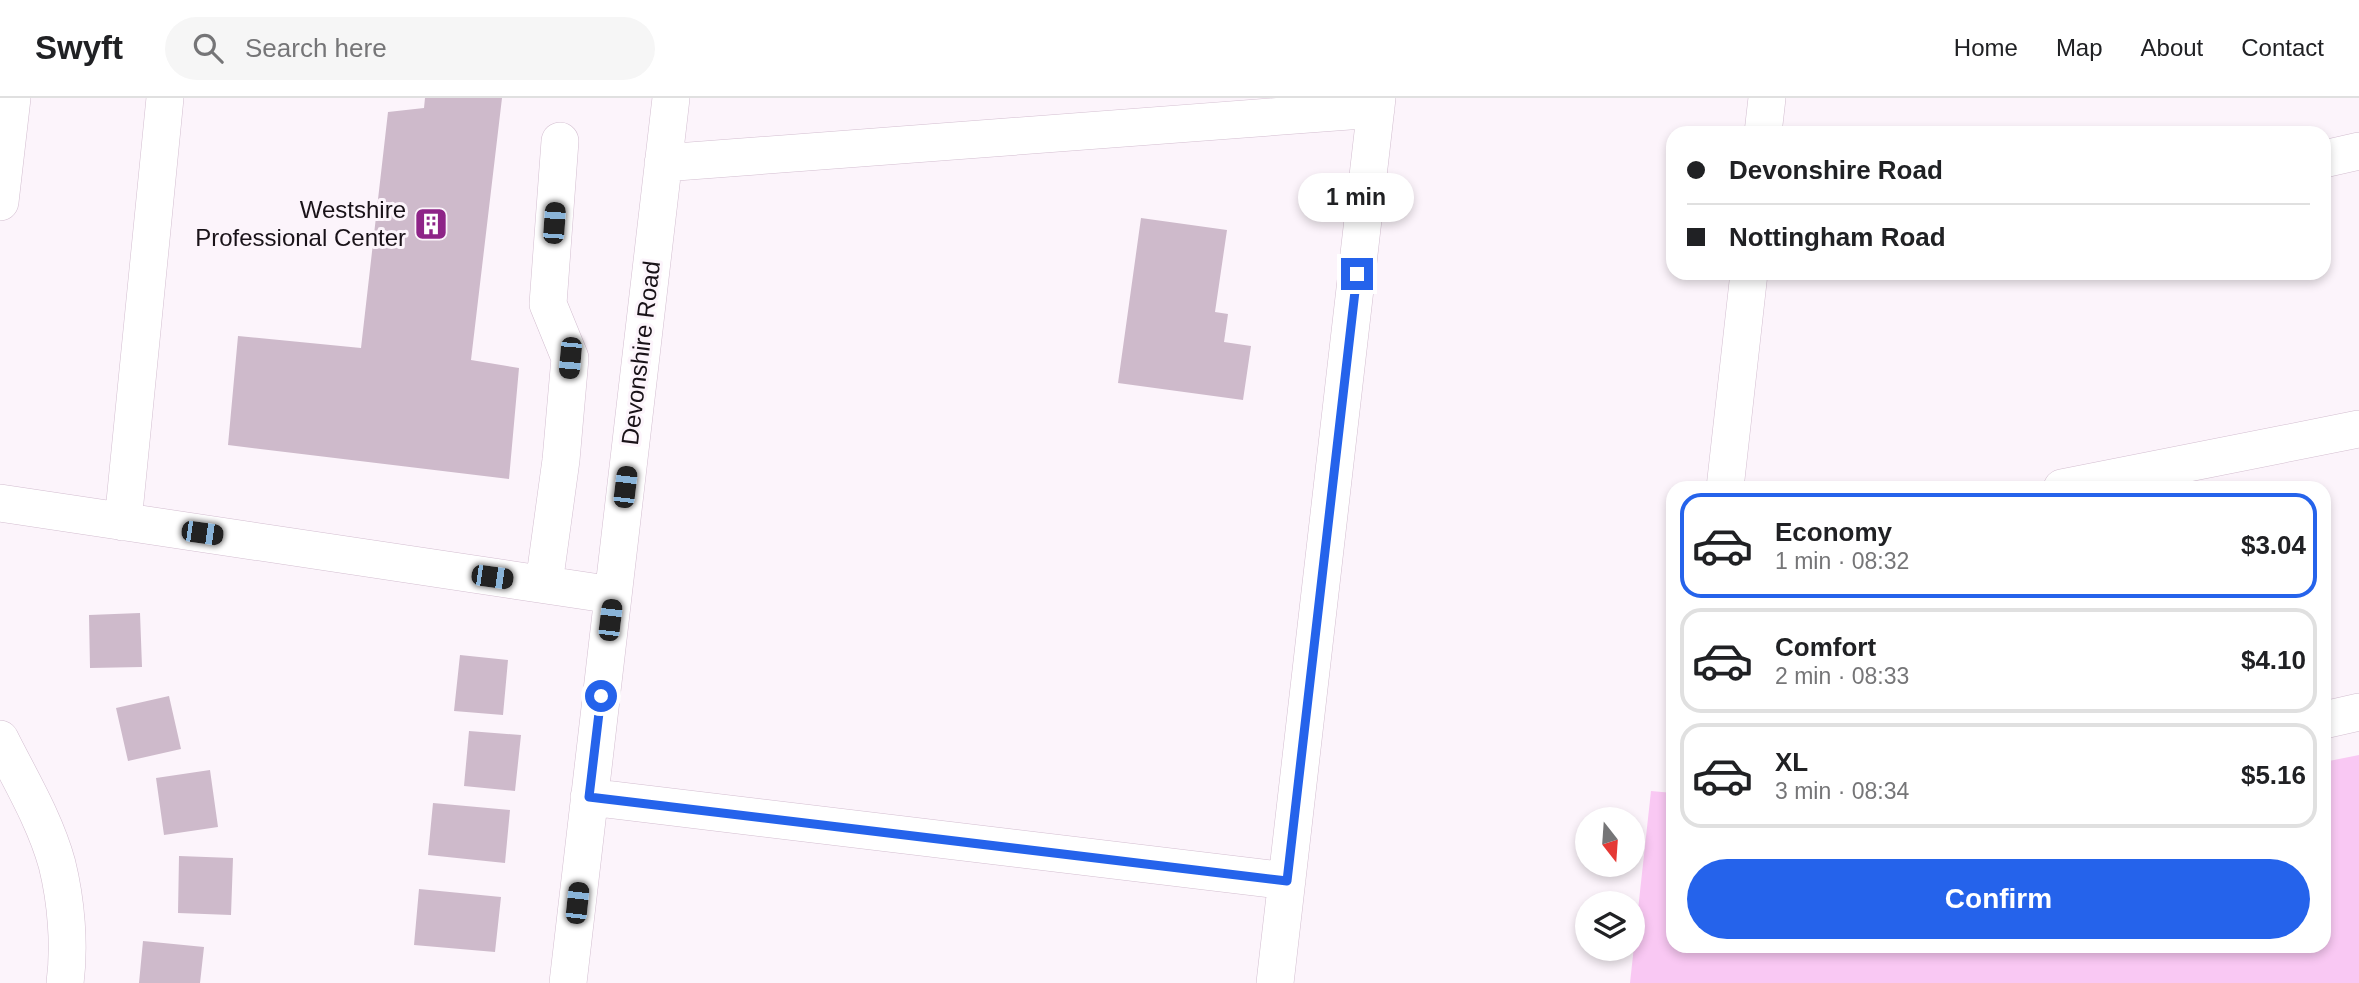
<!DOCTYPE html>
<meta charset="utf-8">
<style>
:root{--surface:#fff;--page:#f6f6f6;--text:#202124;--muted:#757577;--line:#e0e0e0;--accent:#2563eb}
body{margin:0;font-family:Helvetica,sans-serif;background:var(--page);color:var(--text);height:100vh;display:flex;flex-direction:column;font-size:26px;white-space:nowrap}
*{box-sizing:border-box;margin:0}
p{font-size:23px;color:var(--muted)}
.icon{flex:none;width:38px;height:38px;fill:none;stroke:currentColor;stroke-width:2;stroke-linecap:round;stroke-linejoin:round}
.map{position:relative;flex:1;overflow:hidden}
.side{position:absolute;left:1666px;top:383px;width:665px;height:472px;display:flex;flex-direction:column;background:var(--surface);border-radius:21px;box-shadow:0 4px 10px #0003}
.side>*{flex:none}
.hud{position:absolute;left:1666px;top:28px;width:665px;height:154px;border-radius:21px;box-shadow:0 4px 10px #0003;display:grid;align-content:center;height:154px;padding:0 21px;background:var(--surface)}
.needle{width:46px;rotate:163deg}
.controls{position:absolute;left:1575px;top:709px;display:grid;gap:14px}
.controls a{display:grid;place-items:center;width:70px;height:70px;border-radius:50%;background:var(--surface);box-shadow:0 4px 10px #0003;font-size:35px}
.end{position:absolute;width:32px;height:32px;margin:-16px;border:9px solid #2563eb;background:#fff;box-shadow:0 0 0 4px #fff}
.from{border-radius:50%}
.bubble{position:absolute;height:49px;border-radius:24px;background:var(--surface);box-shadow:0 4px 10px #0003;font-size:23px;font-weight:800;line-height:49px;text-align:center}
.car{position:absolute;width:21px;height:42px;margin:-21px -10px;border-radius:9px;box-shadow:0 0 5px 2px #0007;background:linear-gradient(#222 24%,#8ab4d8 0 40%,#222 0 76%,#8ab4d8 0 86%,#222 0)}
.hud b{display:flex;align-items:center;gap:24px;height:66px;font-size:26px}
.hud b+b{border-top:2px solid var(--line)}
.hud i{width:18px;height:18px;background:var(--text)}
ul{padding:12px 0 0;list-style:none}
li{display:flex;align-items:center;gap:21px;height:105px;margin:0 14px 10px;padding:0 7px;border:4px solid var(--line);border-radius:21px}
li div{flex:1}
li b{display:block;font-size:26px}
li em{font-style:normal;font-weight:800}
li.active{border-color:var(--accent)}
li>.icon{width:63px;height:63px;stroke-width:1.5}
.primary-button{display:flex;gap:14px;margin-top:auto;padding:14px 21px}
.primary-button a{flex:1;height:80px;border-radius:42px;background:var(--accent);color:#fff;font-size:28px;font-weight:800;line-height:80px;text-align:center}
header{display:flex;align-items:center;gap:42px;box-sizing:border-box;height:98px;padding:0 35px;background:var(--surface);border-bottom:2px solid var(--line)}
header strong{font-size:33px}
nav{display:flex;gap:38px;margin-inline-start:auto;font-size:24px}
.search{width:490px;height:63px;background:var(--page);display:flex;align-items:center;gap:18px;box-sizing:border-box;padding:0 24px;border-radius:38px;color:var(--muted);font-size:26px}
.map>svg:first-child{display:block}
.green{fill:#f9c8f3}
.building{fill:#cebacb}
.lines{fill:none;stroke-linecap:round;stroke-linejoin:round}
.minor-casing{stroke:#d3bed0;stroke-width:38}
.minor{stroke:#fff;stroke-width:37}
.route{stroke:#2563eb;stroke-width:9}
.labels{text-anchor:middle;stroke-width:6;stroke-linejoin:round;paint-order:stroke}
.poi-label{font-size:24px;fill:#191218;stroke:#fcf4fb;text-anchor:end}
.street-label{font-size:24px;fill:#191218;stroke:#fcf4fb}
</style>
<header>
<strong>Swyft</strong>
<div class="search"><svg class="icon" aria-label="search" viewBox="0 0 24 24"><circle cx="10" cy="10" r="6"/><path d="M15 15l6 6"/></svg>Search here</div>
<nav><a>Home</a><a>Map</a><a>About</a><a>Contact</a></nav>
</header>
<div class="map">
<svg width="2359" height="885" viewBox="0 0 2359 885">
<rect width="100%" height="100%" fill="#fcf4fb"/>
<path class="green" d="M 2359,657 L 2359,885 L 1630,885 L 1651,693 L 1673,695 L 1673,849 L 2324,849 L 2324,664 Z"/>
<path class="building" d="M 425,0 L 502,0 L 471,262 L 519,270 L 509,381 L 228,347 L 238,238 L 361,250 L 388,14 L 424,10 Z
M 1141,120 L 1227,132 L 1215,214 L 1228,216 L 1224,244 L 1251,248 L 1243,302 L 1118,285 Z
M 140,515 L 142,569 L 90,570 L 89,517 Z
M 460,557 L 508,562 L 503,617 L 454,613 Z
M 169,598 L 181,651 L 128,663 L 116,610 Z
M 469,633 L 521,637 L 515,693 L 464,688 Z
M 210,672 L 218,729 L 164,737 L 156,680 Z
M 433,705 L 510,712 L 505,765 L 428,757 Z
M 179,758 L 233,760 L 231,817 L 178,815 Z
M 419,791 L 501,799 L 495,854 L 414,847 Z
M 143,843 L 204,849 L 200,885 L 139,885 Z"/>
<g class="lines">
<defs>
<path id="minor" d="M 1763,35 L 1767,0
M 2324,61 L 2359,53
M 663,65 L 1376,11
M 0,104 L 12,0
M 1725,390 L 1749,175
M 2062,390 L 2359,331
M 0,405 L 613,497
M 123,424 L 165,0
M 544,486 L 561,362 L 570,260 L 548,206 L 560,43
M 2324,622 L 2359,614
M 0,641 C 20,681 45,722 57,766 C 66,802 70,847 65,885
M 589,699 L 1287,783
M 568,885 L 671,0
M 1275,885 L 1377,0"/>
</defs>
<use href="#minor" class="minor-casing"/>
<use href="#minor" class="minor"/>
</g>
<g class="lines">
<path class="route" d="M 601,598 L 589,699 L 1287,783 L 1357,176"/>
</g>
<defs>
<symbol id="building-square" viewBox="-11 -11 22 22"><rect x="-9" y="-9" width="18" height="18" rx="4" fill="#8e2488" stroke="#fcf4fb"/><path d="M-4-6H4V6H1V3H-1V6H-4ZM-2.5-4.3h1.7v1.8h-1.7ZM.8-4.3h1.7v1.8H.8ZM-2.5-1h1.7V.8h-1.7ZM.8-1h1.7V.8H.8Z" fill="#fff"/></symbol>
</defs>
<g fill-rule="evenodd">
<use href="#building-square" x="412" y="107" width="38" height="38"/>
</g>
<g class="labels">
<g class="poi-label">
<text x="406" y="120">Westshire<tspan x="406" dy="28">Professional Center</tspan></text>
</g>
<g class="street-label">
<text transform="translate(641 255) rotate(-83)" y="8">Devonshire Road</text>
</g>
</g>
</svg>
<div class="controls">
<a><svg class="needle" viewBox="-14 -14 28 28"><path d="M0-13l5 13h-10z" fill="#e53935"/><path d="M0 13l5-13h-10z" fill="#757577"/></svg></a>
<a><svg class="icon" aria-label="layers" viewBox="0 0 24 24"><path d="M12 4l9 5-9 5-9-5zM3 14l9 5 9-5"/></svg></a>
</div>
<i class="end from" style="left:601px;top:598px"></i>
<i class="end" style="left:1357px;top:176px"></i>
<div class="bubble" style="left:1298px;top:75px;width:116px">1 min</div>
<i class="car" style="left:554px;top:125px;rotate:4deg"></i>
<i class="car" style="left:570px;top:260px;rotate:185deg"></i>
<i class="car" style="left:625px;top:389px;rotate:7deg"></i>
<i class="car" style="left:202px;top:435px;rotate:98deg"></i>
<i class="car" style="left:492px;top:479px;rotate:98deg"></i>
<i class="car" style="left:610px;top:522px;rotate:7deg"></i>
<i class="car" style="left:577px;top:805px;rotate:6deg"></i>
<div class="hud">
<b><i class="from"></i>Devonshire Road</b>
<b><i></i>Nottingham Road</b>
</div>
<section class="side">
<ul>
<li class="active"><svg class="icon" aria-label="car" viewBox="0 0 24 24"><path d="M5 17H2v-5l4-1 3-4h7l3 4 3 1v5h-3M9 17h6M6 11h13"/><circle cx="7" cy="17" r="2"/><circle cx="17" cy="17" r="2"/></svg><div><b>Economy</b><p>1 min · 08:32</p></div><em>$3.04</em></li>
<li><svg class="icon" aria-label="car" viewBox="0 0 24 24"><path d="M5 17H2v-5l4-1 3-4h7l3 4 3 1v5h-3M9 17h6M6 11h13"/><circle cx="7" cy="17" r="2"/><circle cx="17" cy="17" r="2"/></svg><div><b>Comfort</b><p>2 min · 08:33</p></div><em>$4.10</em></li>
<li><svg class="icon" aria-label="car" viewBox="0 0 24 24"><path d="M5 17H2v-5l4-1 3-4h7l3 4 3 1v5h-3M9 17h6M6 11h13"/><circle cx="7" cy="17" r="2"/><circle cx="17" cy="17" r="2"/></svg><div><b>XL</b><p>3 min · 08:34</p></div><em>$5.16</em></li>
</ul>
<div class="primary-button"><a>Confirm</a></div>
</section>
</div>
